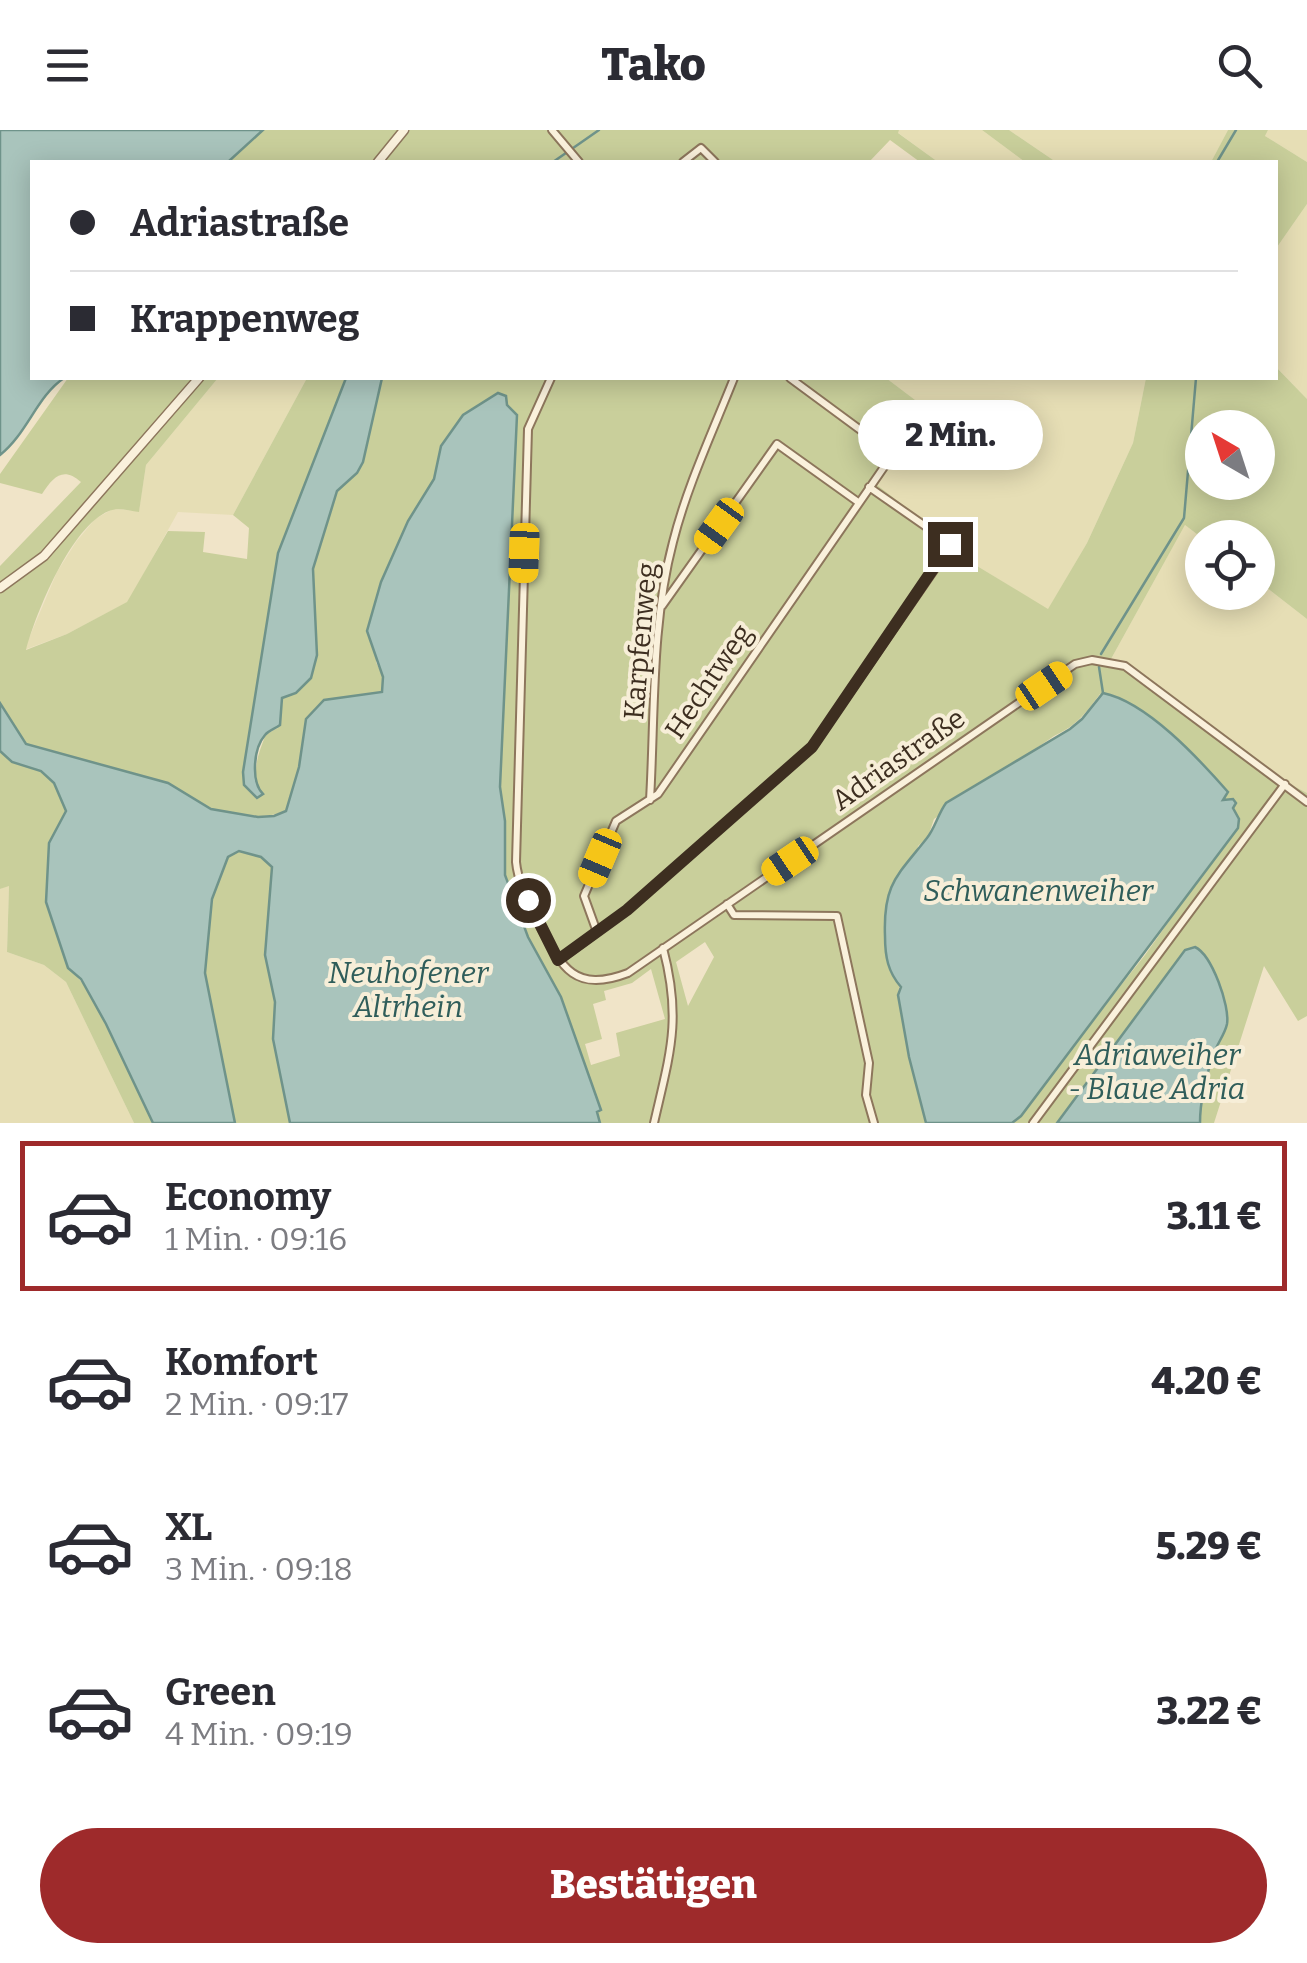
<!DOCTYPE html>
<html lang="de">
<meta charset="utf-8">
<style>
:root{--surface:#fff;--page:#f2f2f3;--text:#2b2b33;--muted:#7c7c81;--line:#e1e1e2;--accent:#9e2a2b}
body{margin:0;font-family:Bitter,serif;background:var(--page);color:var(--text);height:100vh;display:flex;flex-direction:column;font-size:38px;white-space:nowrap}
*{box-sizing:border-box;margin:0}
p{font-size:32px;color:var(--muted)}
.icon{flex:none;width:55px;height:55px;fill:none;stroke:currentColor;stroke-width:2;stroke-linecap:round;stroke-linejoin:round}
.map{position:relative;height:993px;overflow:hidden}
.drawer{display:flex;flex-direction:column;background:var(--surface);flex:1}
.drawer>*{flex:none}
.hud{position:absolute;left:30px;top:30px;width:1248px;height:220px;border-radius:0px;box-shadow:0 5px 25px #0003;display:grid;align-content:center;height:220px;padding:0 40px;background:var(--surface)}
.needle{width:65px;rotate:321deg}
.fabs{position:absolute;left:1185px;top:280px;display:grid;gap:20px}
.fabs a{display:grid;place-items:center;width:90px;height:90px;border-radius:50%;background:var(--surface);box-shadow:0 5px 25px #0003;font-size:50px}
.end{position:absolute;width:45px;height:45px;margin:-22px;border:12px solid #3d2e20;background:#fff;box-shadow:0 0 0 5px #fff}
.from{border-radius:50%}
.bubble{position:absolute;height:70px;border-radius:35px;background:var(--surface);box-shadow:0 5px 25px #0003;font-size:32px;font-weight:800;line-height:70px;text-align:center}
.car{position:absolute;width:30px;height:60px;margin:-30px -15px;border-radius:12px;box-shadow:0 0 8px 2px #0007;background:linear-gradient(#f5c518 24%,#345 0 40%,#f5c518 0 76%,#345 0 86%,#f5c518 0)}
.hud b{display:flex;align-items:center;gap:35px;height:95px;font-size:38px}
.hud b+b{border-top:2px solid var(--line)}
.hud i{width:25px;height:25px;background:var(--text)}
ul{padding:18px 0 0;list-style:none}
li{display:flex;align-items:center;gap:30px;height:150px;margin:0 20px 15px;padding:0 20px;border:5px solid transparent;border-radius:0px}
li div{flex:1}
li b{display:block;font-size:38px}
li em{font-style:normal;font-weight:800}
li.current{border-color:var(--accent)}
li>.icon{width:90px;height:90px;stroke-width:1.5}
.cta{display:flex;gap:20px;margin-top:auto;padding:20px 40px}
.cta a{flex:1;height:115px;border-radius:60px;background:var(--accent);color:#fff;font-size:40px;font-weight:800;line-height:115px;text-align:center}
header{display:flex;justify-content:space-between;align-items:center;height:130px;padding:0 40px;background:var(--surface);font-size:45px;font-weight:800}
.map>svg:first-child{display:block}
.farmland{fill:#e6deb5}
.green{fill:#c9cf9b;fill-rule:evenodd}
.water{fill:#a9c4bc;stroke:#6f938a;stroke-width:2.5}
.lines{fill:none;stroke-linecap:round;stroke-linejoin:round}
.stream{stroke:#6f938a;stroke-width:2.5}
.minor-casing{stroke:#8d765c;stroke-width:10}
.tertiary-casing{stroke:#8d765c;stroke-width:11}
.minor{stroke:#faf1dc;stroke-width:6}
.tertiary{stroke:#faf1dc;stroke-width:8}
.route{stroke:#3d2e20;stroke-width:12}
.labels{text-anchor:middle;stroke-width:8;stroke-linejoin:round;paint-order:stroke}
.street-label{font-size:28px;fill:#3d2e20;stroke:#f7eed8}
.water-label{font-size:30px;font-style:italic;fill:#2f5d5a;stroke:#f7eed8}
</style>
<header><svg class="icon" aria-label="menu" viewBox="0 0 24 24"><path d="M4 6h16M4 12h16M4 18h16"/></svg>Tako<svg class="icon" aria-label="search" viewBox="0 0 24 24"><circle cx="10" cy="10" r="6"/><path d="M15 15l6 6"/></svg></header>
<div class="map">
<svg width="1307" height="993" viewBox="0 0 1307 993">
<rect width="100%" height="100%" fill="#f0e4c8"/>
<path class="farmland" d="M 899,0 L 982,0 L 1025,32 L 938,32 L 897,2 Z
M 1009,0 L 1228,0 L 1211,32 L 1056,32 Z
M 1268,0 L 1307,0 L 1307,32 L 1265,6 Z
M 1307,74 L 1307,269 L 1275,236 L 1275,120 Z
M 218,248 L 307,248 L 233,385 L 178,382 L 128,472 L 67,504 L 24,520 L 57,442 L 76,412 L 95,389 L 113,379 L 139,381 L 146,335 Z
M 886,248 L 1146,248 L 1133,313 L 1087,413 L 1048,480 L 953,421 L 876,355 L 927,279 Z
M 1185,395 L 1202,408 L 1202,462 L 1258,462 L 1258,451 L 1307,489 L 1307,663 L 1286,652 L 1127,534 L 1111,529 Z
M 9,755 L 7,822 L 44,835 L 66,852 L 134,993 L 0,993 L 0,759 Z"/>
<path class="green" d="M 263,0 L 899,0 L 898,3 L 938,32 L 920,32 L 890,10 L 869,32 L 228,32 Z
M 982,0 L 1009,0 L 1056,32 L 1025,32 Z
M 1228,0 L 1268,0 L 1265,6 L 1307,32 L 1307,74 L 1275,120 L 1275,32 L 1211,32 Z
M 1275,236 L 1307,269 L 1307,489 L 1258,451 L 1258,408 L 1202,408 L 1185,395 L 1111,529 L 1127,534 L 1286,652 L 1307,663 L 1307,886 L 1298,891 L 1264,836 L 1214,993 L 1200,993 C 1199,958 1214,924 1228,892 L 1195,817 L 1185,820 L 1057,993 L 1012,993 L 1021,986 L 1044,952 L 1145,825 L 1212,731 L 1226,671 L 1223,667 L 1227,662 L 1168,601 L 1100,564 C 1086,583 1076,596 1054,606 L 934,689 L 928,707 L 918,716 L 898,865 L 909,927 L 926,993 L 600,993 L 597,981 L 601,979 L 561,867 L 528,807 L 505,745 L 505,691 L 500,657 L 517,285 L 498,263 L 464,285 L 441,316 L 434,349 L 408,391 L 376,532 L 383,547 L 381,562 L 371,564 L 299,637 L 286,680 C 263,692 241,683 217,681 L 272,737 L 403,993 L 200,993 L 168,653 L 26,614 L 0,573 L 0,436 L 81,352 C 63,336 53,347 42,364 L 0,353 L 0,344 L 68,248 L 218,248 L 146,335 L 139,382 C 129,381 118,377 109,381 C 71,396 36,483 26,520 L 67,504 L 127,472 L 168,401 L 205,402 L 203,422 L 247,429 L 249,398 L 233,385 L 307,248 L 346,248 L 278,423 L 243,642 L 244,655 L 260,663 C 251,642 258,624 266,604 L 278,598 L 282,568 L 317,525 L 313,439 L 337,361 L 357,343 L 363,332 L 382,248 L 886,248 L 927,279 L 877,355 L 956,416 L 954,422 L 1048,479 L 1087,413 L 1133,313 L 1146,248 L 1275,248 ZM 1202,298 L 1258,298 L 1258,352 L 1202,352 ZM 705,812 L 714,827 L 688,876 L 676,832 ZM 651,839 L 665,889 L 616,903 L 620,926 L 591,935 L 585,914 L 602,909 L 593,874 L 606,870 L 604,861 L 632,853 Z
M 0,621 L 12,632 L 41,641 L 54,653 L 66,682 L 49,713 L 68,838 C 103,867 133,950 153,993 L 134,993 L 66,852 L 44,835 L 7,822 L 9,756 L 0,759 Z"/>
<path class="water" d="M 0,0 L 263,0 L 228,32 L 32,32 L 32,248 L 64,248 C 37,266 27,304 0,325 Z
M 346,248 L 382,248 L 363,332 L 357,343 L 337,361 L 313,439 L 317,525 L 311,548 L 296,563 L 282,568 L 280,595 C 275,599 269,600 265,605 C 253,619 251,652 263,664 L 257,668 L 244,655 L 243,642 L 278,423 Z
M 498,263 L 506,266 L 507,275 L 517,285 L 500,657 L 505,691 L 505,745 L 528,807 L 561,867 L 601,980 L 597,982 L 600,993 L 290,993 L 273,909 L 275,872 L 265,825 L 272,737 L 261,727 L 239,721 L 228,727 L 212,769 L 205,843 L 235,993 L 153,993 L 106,894 L 81,849 L 68,838 L 46,772 L 49,713 L 66,681 L 54,653 L 41,641 L 12,632 L 0,621 L 0,573 L 26,614 L 168,653 L 211,679 L 258,687 L 274,686 L 286,681 L 299,637 L 306,589 L 324,570 L 382,562 L 383,547 L 367,501 L 381,452 L 408,391 L 434,349 L 441,316 L 463,285 Z
M 1103,563 C 1147,572 1199,629 1228,662 L 1223,670 L 1233,669 L 1236,673 L 1233,678 L 1239,689 L 1238,698 L 1021,986 L 1012,993 L 926,993 L 909,927 L 898,865 L 901,857 C 888,842 885,827 885,806 C 883,754 897,746 927,708 C 935,698 938,684 946,673 L 1070,599 L 1082,589 Z
M 1195,817 C 1212,825 1230,876 1227,894 C 1225,904 1217,914 1214,923 C 1206,946 1200,970 1200,993 L 1057,993 L 1185,820 Z"/>
<g class="lines">
<path class="stream" d="M 553,32 L 599,0
M 1217,32 L 1236,0
M 1101,524 L 1184,388 L 1196,248
M 1099,537 L 1103,563"/>
<defs>
<path id="minor" d="M 552,0 L 579,32
M 683,32 L 701,18 L 715,32
M 551,248 L 528,299 L 516,732 C 518,753 529,773 538,792 C 561,836 573,864 628,843 L 1075,534 L 1092,530 L 1125,536 L 1307,672
M 662,476 L 777,314 L 858,372
M 650,670 C 655,585 651,495 673,412 C 687,356 713,301 734,248
M 727,774 L 734,785 L 837,786 L 869,933 L 866,965 L 874,993
M 597,802 L 584,766 L 616,691 L 658,664 L 893,324 L 790,248
M 558,831 L 627,780 L 812,617 L 950,417 L 948,412 L 869,357
M 654,993 C 670,923 682,890 663,818
M 1033,993 L 1285,654"/>
<path id="tertiary" d="M 378,32 L 404,0
M 0,458 L 44,426 L 199,248"/>
</defs>
<use href="#minor" class="minor-casing"/>
<use href="#tertiary" class="tertiary-casing"/>
<use href="#minor" class="minor"/>
<use href="#tertiary" class="tertiary"/>
</g>
<g class="lines">
<path class="route" d="M 528,770 L 558,830 L 627,780 L 812,617 L 950,414"/>
</g>
<g class="labels">
<g class="street-label">
<text transform="translate(640 511) rotate(-85)" y="10">Karpfenweg</text>
<text transform="translate(708 551) rotate(-56)" y="10">Hechtweg</text>
<text transform="translate(898 629) rotate(-35)" y="10">Adriastraße</text>
</g>
<g class="water-label">
<text x="1038" y="771">Schwanenweiher</text>
<text x="408" y="853">Neuhofener<tspan x="408" dy="34">Altrhein</tspan></text>
<text x="1157" y="935">Adriaweiher<tspan x="1157" dy="34">- Blaue Adria</tspan></text>
</g>
</g>
</svg>
<div class="fabs">
<a><svg class="needle" viewBox="-14 -14 28 28"><path d="M0-13l5 13h-10z" fill="#e53935"/><path d="M0 13l5-13h-10z" fill="#7c7c81"/></svg></a>
<a><svg class="icon" aria-label="locate" viewBox="0 0 24 24"><circle cx="12" cy="12" r="6"/><path d="M12 2v4M12 18v4M2 12h4M18 12h4"/></svg></a>
</div>
<i class="end from" style="left:528px;top:770px"></i>
<i class="end" style="left:950px;top:414px"></i>
<div class="bubble" style="left:858px;top:270px;width:185px">2 Min.</div>
<i class="car" style="left:719px;top:396px;rotate:216deg"></i>
<i class="car" style="left:524px;top:423px;rotate:182deg"></i>
<i class="car" style="left:1044px;top:556px;rotate:56deg"></i>
<i class="car" style="left:600px;top:728px;rotate:203deg"></i>
<i class="car" style="left:790px;top:731px;rotate:236deg"></i>
<div class="hud">
<b><i class="from"></i>Adriastraße</b>
<b><i></i>Krappenweg</b>
</div>
</div>
<section class="drawer">
<ul>
<li class="current"><svg class="icon" aria-label="car" viewBox="0 0 24 24"><path d="M5 17H2v-5l4-1 3-4h7l3 4 3 1v5h-3M9 17h6M6 11h13"/><circle cx="7" cy="17" r="2"/><circle cx="17" cy="17" r="2"/></svg><div><b>Economy</b><p>1 Min. · 09:16</p></div><em>3.11 €</em></li>
<li><svg class="icon" aria-label="car" viewBox="0 0 24 24"><path d="M5 17H2v-5l4-1 3-4h7l3 4 3 1v5h-3M9 17h6M6 11h13"/><circle cx="7" cy="17" r="2"/><circle cx="17" cy="17" r="2"/></svg><div><b>Komfort</b><p>2 Min. · 09:17</p></div><em>4.20 €</em></li>
<li><svg class="icon" aria-label="car" viewBox="0 0 24 24"><path d="M5 17H2v-5l4-1 3-4h7l3 4 3 1v5h-3M9 17h6M6 11h13"/><circle cx="7" cy="17" r="2"/><circle cx="17" cy="17" r="2"/></svg><div><b>XL</b><p>3 Min. · 09:18</p></div><em>5.29 €</em></li>
<li><svg class="icon" aria-label="car" viewBox="0 0 24 24"><path d="M5 17H2v-5l4-1 3-4h7l3 4 3 1v5h-3M9 17h6M6 11h13"/><circle cx="7" cy="17" r="2"/><circle cx="17" cy="17" r="2"/></svg><div><b>Green</b><p>4 Min. · 09:19</p></div><em>3.22 €</em></li>
</ul>
<div class="cta"><a>Bestätigen</a></div>
</section>
